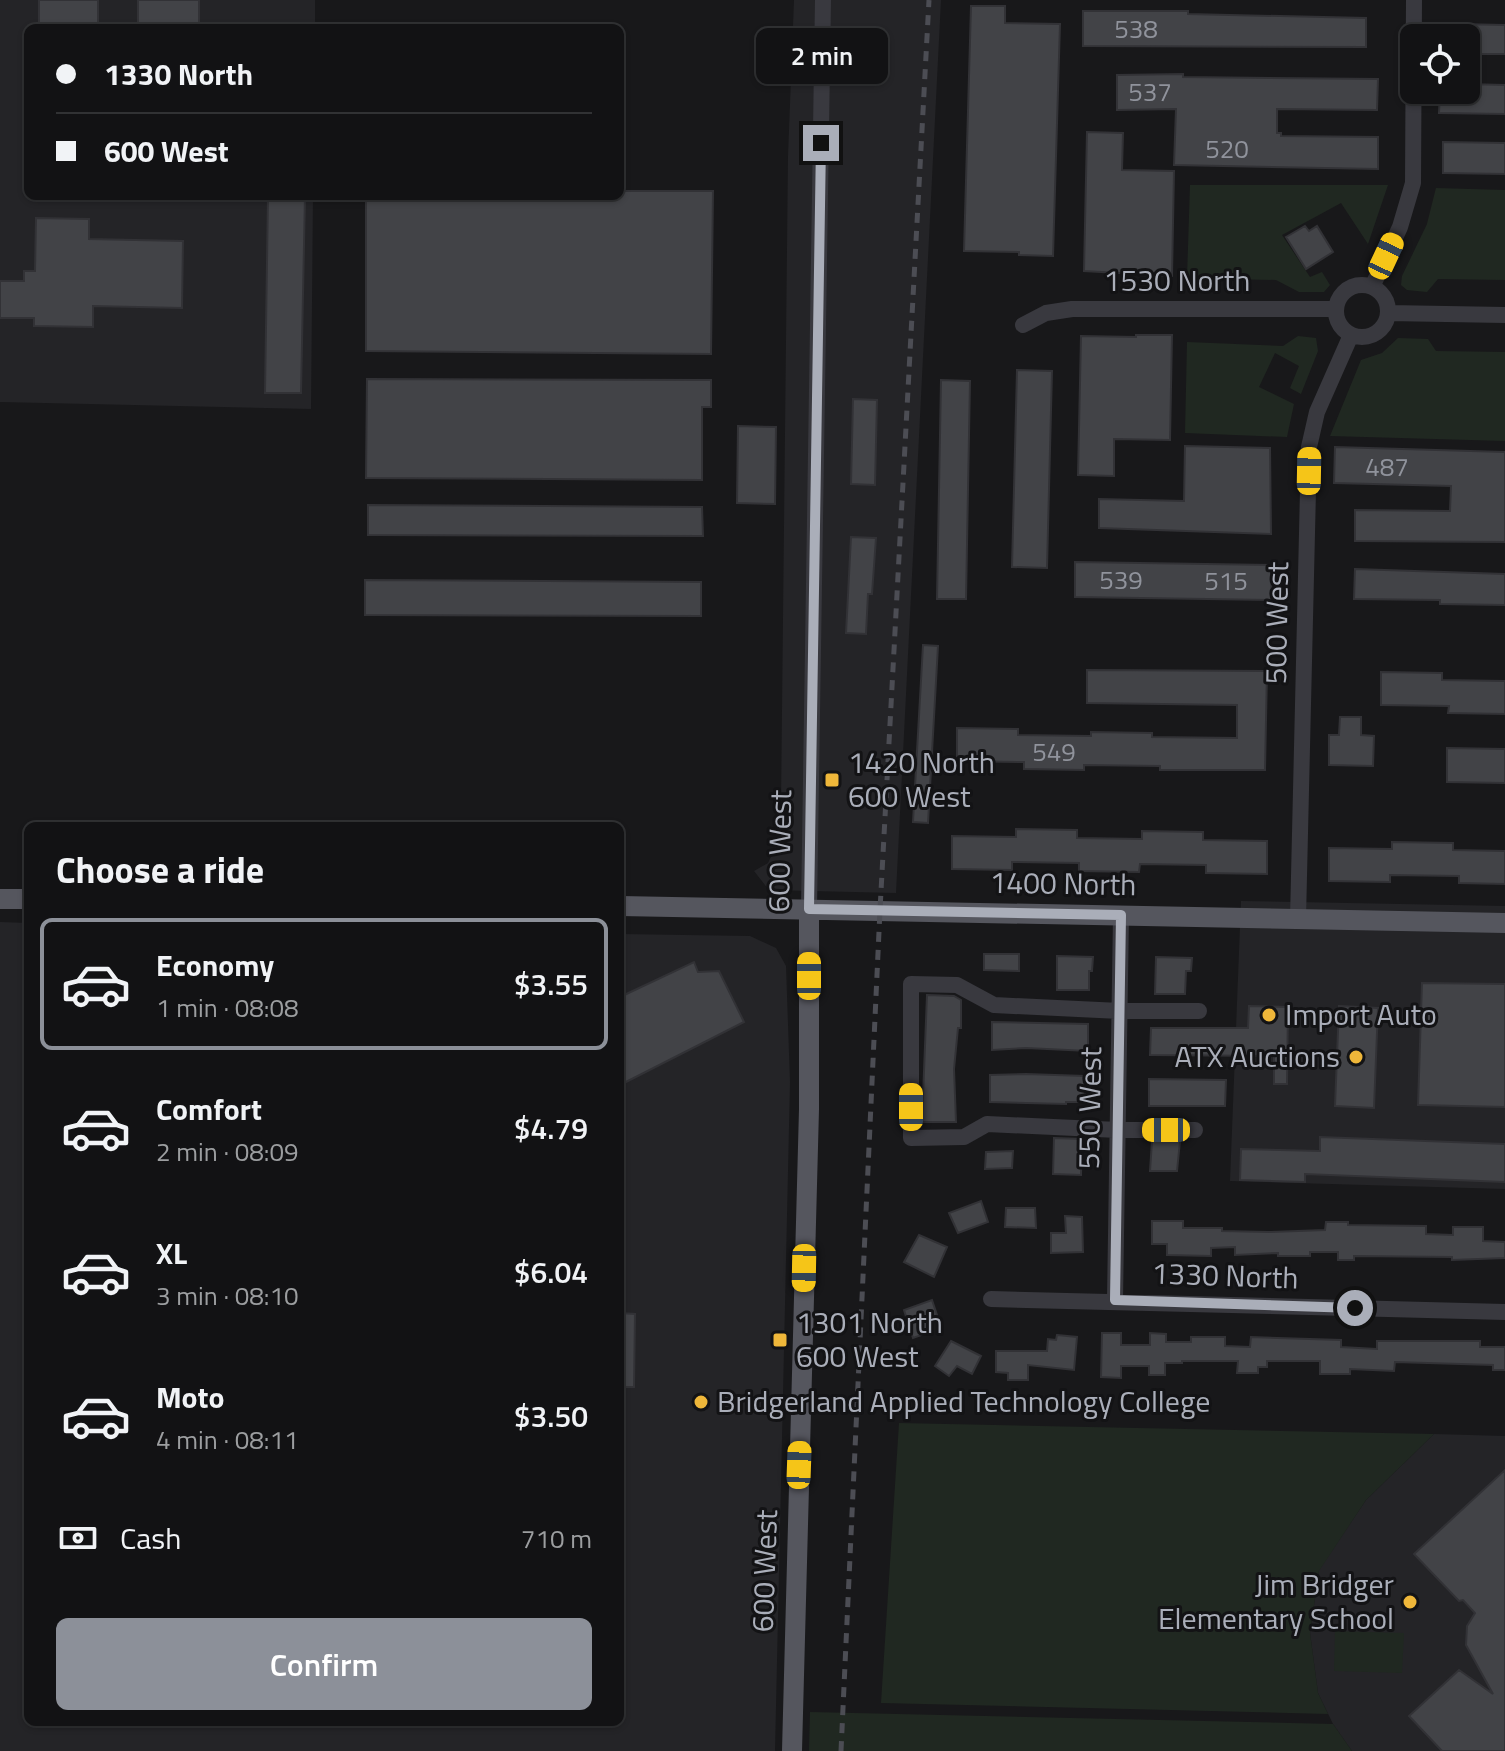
<!DOCTYPE html>
<meta charset="utf-8">
<style>
:root{--surface:#121214;--page:#1b1b1d;--text:#f1f3f6;--muted:#9c9ea0;--line:#313234;--accent:#8c9099}
body{margin:0;font-family:"Titillium Web",sans-serif;background:var(--page);color:var(--text);height:100vh;display:flex;flex-direction:column;font-size:30px;white-space:nowrap}
*{box-sizing:border-box;margin:0}
p{font-size:26px;color:var(--muted)}
.icon{flex:none;width:44px;height:44px;fill:none;stroke:currentColor;stroke-width:2;stroke-linecap:round;stroke-linejoin:round}
.map{position:relative;flex:1;overflow:hidden}
.sheet{position:absolute;left:24px;top:822px;width:600px;height:904px;display:flex;flex-direction:column;background:var(--surface);border-radius:12px;box-shadow:0 2px 6px #0004,0 0 0 2px var(--line)}
.sheet>*{flex:none}
.guide{position:absolute;left:24px;top:24px;width:600px;height:176px;border-radius:12px;box-shadow:0 2px 6px #0004,0 0 0 2px var(--line);display:grid;align-content:center;height:176px;padding:0 32px;background:var(--surface)}
.tools{position:absolute;left:1400px;top:24px;display:grid;gap:16px}
.tools a{display:grid;place-items:center;width:80px;height:80px;border-radius:12px;background:var(--surface);box-shadow:0 2px 6px #0004,0 0 0 2px var(--line);font-size:40px}
.end{position:absolute;width:36px;height:36px;margin:-18px;border:10px solid #aaaeb9;background:#111;box-shadow:0 0 0 4px #111}
.from{border-radius:50%}
.bubble{position:absolute;height:56px;border-radius:12px;background:var(--surface);box-shadow:0 2px 6px #0004,0 0 0 2px var(--line);font-size:26px;font-weight:600;line-height:56px;text-align:center}
.car{position:absolute;width:24px;height:48px;margin:-24px -12px;border-radius:10px;box-shadow:0 0 6px 2px #0007;background:linear-gradient(#f5c518 24%,#345 0 40%,#f5c518 0 76%,#345 0 86%,#f5c518 0)}
.guide b{display:flex;align-items:center;gap:28px;height:76px;font-size:30px}
.guide b+b{border-top:2px solid var(--line)}
.guide i{width:20px;height:20px;background:var(--text)}
ul{padding:0;list-style:none}
li{display:flex;align-items:center;gap:24px;height:132px;margin:0 16px 12px;padding:0 16px;border:4px solid transparent;border-radius:12px}
li div{flex:1}
li b{display:block;font-size:30px}
li em{font-style:normal;font-weight:600}
li.active{border-color:var(--accent)}
li>.icon{width:72px;height:72px;stroke-width:1.5}
h2{padding:0 32px;font-size:36px;line-height:96px}
.pay{display:flex;align-items:center;gap:20px;height:88px;padding:0 32px;font-size:30px}
.pay p{margin-inline-start:auto}
.button{display:flex;gap:16px;margin-top:auto;padding:16px 32px}
.button a{flex:1;height:92px;border-radius:12px;background:var(--accent);color:#fff;font-size:32px;font-weight:600;line-height:92px;text-align:center}
.map>svg:first-child{display:block}
.built{fill:#242427}
.green{fill:#202821}
.building{fill:#424347;stroke:#323236;stroke-width:2}
.lines{fill:none;stroke-linecap:round;stroke-linejoin:round}
.minor{stroke:#39393f;stroke-width:16}
.major{stroke:#55565e;stroke-width:20}
.rail{stroke:#4c4d54;stroke-width:5;stroke-dasharray:10 8;stroke-linecap:butt}
.route{stroke:#aaaeb9;stroke-width:10}
.poi-dot{fill:#efb73a;stroke:#131315;stroke-width:3}
.labels{text-anchor:middle;stroke-width:6;stroke-linejoin:round;paint-order:stroke}
.number-label{font-size:26px;fill:#90939c}
.street-label{font-size:30px;fill:#aaaeb9;stroke:#131315}
.poi-label{font-size:30px;fill:#aaaeb9;stroke:#131315;text-anchor:start}
</style>
<div class="map">
<svg width="1505" height="1751" viewBox="0 0 1505 1751">
<rect width="100%" height="100%" fill="#18181a"/>
<path class="built" d="M 0,0 L 315,0 L 315,28 L 28,28 L 28,196 L 313,196 L 311,409 L 0,402 Z
M 794,0 L 941,0 L 896,893 L 769,890 L 754,871 L 768,863 L 775,848 L 781,803 L 788,156 Z
M 1241,901 L 1505,906 L 1505,1189 L 1230,1181 Z
M 0,922 L 28,923 L 28,1722 L 620,1722 L 620,934 L 750,936 L 776,948 L 786,966 L 790,1082 L 775,1751 L 0,1751 Z
M 1434,1434 L 1505,1436 L 1505,1751 L 1352,1751 L 1333,1724 L 1318,1693 L 1310,1633 L 1319,1570 L 1366,1500 Z"/>
<path class="green" d="M 1190,185 L 1388,185 L 1368,244 L 1341,203 L 1282,235 L 1310,277 L 1322,272 L 1330,285 L 1324,292 L 1299,292 L 1276,280 L 1187,278 Z
M 1436,188 L 1505,190 L 1505,280 L 1438,279 L 1427,292 L 1407,290 L 1401,285 L 1402,276 L 1427,224 Z
M 1298,336 L 1316,338 L 1318,351 L 1301,394 L 1290,388 L 1299,366 L 1275,353 L 1259,387 L 1294,404 L 1287,437 L 1185,433 L 1187,342 L 1283,346 Z
M 1398,338 L 1428,339 L 1436,351 L 1505,352 L 1505,441 L 1330,436 L 1361,360 L 1382,353 Z
M 899,1423 L 1434,1434 L 1366,1500 L 1319,1571 L 1310,1633 L 1318,1693 L 1328,1714 L 881,1703 Z
M 1335,1631 L 1404,1633 L 1402,1673 L 1334,1671 Z
M 810,1712 L 1333,1724 L 1352,1751 L 809,1751 Z"/>
<path class="building" d="M 39,0 L 98,0 L 98,28 L 39,28 Z
M 138,0 L 199,0 L 199,28 L 138,28 Z
M 971,6 L 1005,6 L 1005,23 L 1060,24 L 1053,256 L 1019,255 L 1019,252 L 964,251 Z
M 1083,11 L 1188,11 L 1188,14 L 1366,18 L 1366,47 L 1083,46 Z
M 1457,24 L 1505,25 L 1505,54 L 1466,54 L 1466,38 L 1457,38 Z
M 1183,74 L 1183,77 L 1378,79 L 1377,110 L 1277,109 L 1277,133 L 1281,133 L 1281,136 L 1378,137 L 1378,169 L 1174,165 L 1176,109 L 1117,110 L 1117,75 Z
M 1466,84 L 1505,85 L 1505,114 L 1439,113 L 1440,90 L 1466,90 Z
M 1087,132 L 1123,133 L 1122,170 L 1174,171 L 1172,276 L 1084,271 Z
M 1443,142 L 1505,143 L 1505,174 L 1443,173 Z
M 620,191 L 713,191 L 711,354 L 366,351 L 366,196 L 620,196 Z
M 268,196 L 305,196 L 301,393 L 265,393 Z
M 36,218 L 89,219 L 89,239 L 183,241 L 182,308 L 93,306 L 93,327 L 34,326 L 34,318 L 0,318 L 0,281 L 24,281 L 24,271 L 35,271 Z
M 1305,226 L 1309,231 L 1317,226 L 1333,252 L 1306,269 L 1286,237 Z
M 1136,335 L 1172,335 L 1170,440 L 1114,439 L 1114,476 L 1078,475 L 1081,336 L 1136,337 Z
M 1017,370 L 1052,371 L 1047,568 L 1012,567 Z
M 367,379 L 711,380 L 711,407 L 702,407 L 702,480 L 366,478 Z
M 941,380 L 970,381 L 966,599 L 937,599 Z
M 853,399 L 877,400 L 875,485 L 851,484 Z
M 738,426 L 776,427 L 775,504 L 737,503 Z
M 1185,446 L 1270,448 L 1271,534 L 1099,528 L 1099,499 L 1184,501 Z
M 1335,447 L 1505,452 L 1505,542 L 1355,541 L 1355,510 L 1450,511 L 1451,486 L 1334,483 Z
M 368,505 L 702,507 L 703,536 L 368,535 Z
M 851,537 L 876,538 L 872,594 L 868,594 L 866,634 L 846,633 Z
M 1075,562 L 1272,565 L 1271,600 L 1075,597 Z
M 1355,569 L 1505,574 L 1505,605 L 1440,604 L 1440,600 L 1354,599 Z
M 365,580 L 701,582 L 701,616 L 365,615 Z
M 923,645 L 938,646 L 928,823 L 913,822 Z
M 1087,670 L 1267,671 L 1265,770 L 1160,770 L 1160,766 L 1084,765 L 1084,770 L 1024,769 L 1024,762 L 957,761 L 957,728 L 1018,729 L 1018,735 L 1091,736 L 1091,732 L 1152,733 L 1152,737 L 1237,738 L 1237,705 L 1087,703 Z
M 1381,672 L 1442,673 L 1442,680 L 1505,681 L 1505,714 L 1448,713 L 1449,706 L 1381,705 Z
M 1340,717 L 1361,717 L 1361,735 L 1374,736 L 1373,766 L 1329,765 L 1329,735 L 1339,735 Z
M 1447,748 L 1505,749 L 1505,783 L 1447,782 Z
M 1016,829 L 1077,830 L 1077,838 L 1142,839 L 1142,831 L 1203,832 L 1203,840 L 1267,841 L 1267,874 L 1206,873 L 1206,865 L 1140,864 L 1139,872 L 1079,871 L 1079,863 L 1012,862 L 1012,870 L 952,869 L 952,836 L 1016,837 Z
M 1392,842 L 1453,843 L 1453,850 L 1505,851 L 1505,884 L 1459,883 L 1459,876 L 1390,875 L 1390,882 L 1329,881 L 1329,848 L 1392,849 Z
M 984,954 L 1019,954 L 1019,971 L 984,970 Z
M 1057,956 L 1093,957 L 1092,971 L 1089,971 L 1089,990 L 1057,990 Z
M 1156,957 L 1192,958 L 1191,971 L 1186,971 L 1185,994 L 1155,994 Z
M 694,962 L 698,972 L 719,971 L 744,1022 L 620,1085 L 620,997 Z
M 1422,983 L 1505,984 L 1505,1107 L 1418,1105 Z
M 927,995 L 954,996 L 961,1000 L 961,1028 L 958,1028 L 954,1069 L 956,1122 L 922,1122 Z
M 1249,1006 L 1288,1007 L 1287,1084 L 1274,1084 L 1274,1056 L 1150,1055 L 1151,1028 L 1248,1028 Z
M 1339,1006 L 1378,1008 L 1374,1108 L 1335,1106 Z
M 992,1022 L 1088,1024 L 1088,1051 L 1026,1048 L 992,1050 Z
M 1026,1074 L 1085,1076 L 1085,1102 L 1066,1102 L 1066,1104 L 990,1102 L 990,1075 Z
M 1149,1079 L 1226,1080 L 1225,1106 L 1149,1106 Z
M 1320,1137 L 1505,1144 L 1505,1182 L 1305,1174 L 1305,1182 L 1240,1180 L 1241,1149 L 1320,1151 Z
M 1054,1138 L 1082,1139 L 1081,1175 L 1053,1174 Z
M 1152,1141 L 1180,1141 L 1177,1171 L 1150,1171 Z
M 1013,1151 L 1012,1168 L 985,1169 L 986,1152 Z
M 981,1201 L 988,1222 L 958,1233 L 949,1213 Z
M 1006,1208 L 1035,1208 L 1036,1228 L 1005,1227 Z
M 1065,1216 L 1082,1217 L 1083,1252 L 1051,1253 L 1051,1233 L 1066,1233 Z
M 1152,1221 L 1183,1221 L 1183,1228 L 1222,1228 L 1222,1231 L 1269,1232 L 1325,1230 L 1326,1222 L 1348,1222 L 1348,1225 L 1426,1226 L 1426,1234 L 1453,1235 L 1453,1227 L 1483,1227 L 1483,1241 L 1505,1242 L 1505,1258 L 1452,1260 L 1452,1257 L 1354,1256 L 1354,1260 L 1338,1260 L 1338,1252 L 1310,1252 L 1310,1256 L 1278,1256 L 1278,1253 L 1235,1255 L 1235,1247 L 1211,1248 L 1211,1256 L 1167,1255 L 1167,1244 L 1152,1244 Z
M 919,1235 L 947,1247 L 934,1277 L 904,1262 Z
M 932,1300 L 937,1315 L 929,1319 L 933,1331 L 913,1338 L 904,1310 Z
M 620,1313 L 635,1314 L 634,1387 L 620,1387 Z
M 1102,1333 L 1121,1333 L 1121,1345 L 1150,1345 L 1150,1333 L 1166,1334 L 1166,1342 L 1191,1342 L 1191,1337 L 1225,1337 L 1225,1346 L 1250,1347 L 1251,1337 L 1341,1340 L 1341,1347 L 1377,1349 L 1377,1341 L 1480,1341 L 1480,1347 L 1505,1347 L 1505,1370 L 1493,1370 L 1493,1365 L 1395,1362 L 1394,1371 L 1350,1369 L 1350,1374 L 1320,1374 L 1320,1361 L 1267,1361 L 1267,1367 L 1258,1367 L 1258,1373 L 1237,1373 L 1238,1361 L 1182,1361 L 1182,1363 L 1165,1363 L 1165,1375 L 1149,1375 L 1149,1366 L 1121,1366 L 1121,1378 L 1101,1377 Z
M 1057,1335 L 1077,1337 L 1074,1370 L 1028,1365 L 1028,1380 L 1008,1380 L 1008,1373 L 996,1372 L 996,1351 L 1047,1351 L 1048,1339 L 1056,1340 Z
M 951,1341 L 981,1356 L 972,1374 L 957,1366 L 949,1376 L 935,1366 Z
M 1505,1470 L 1505,1751 L 1442,1751 L 1409,1716 L 1459,1670 L 1493,1694 L 1466,1645 L 1467,1626 L 1475,1613 L 1463,1600 L 1459,1601 L 1414,1554 Z"/>
<g class="lines">
<path class="minor" d="M1336 311a26 26 0 1 1 52 0a26 26 0 1 1-52 0Z
M 1372,287 L 1400,227 L 1413,183 L 1414,0
M 1388,313 L 1505,315
M 1023,325 L 1046,313 L 1072,309 L 1335,309
M 809,909 L 823,0
M 1298,919 L 1309,447 L 1317,412 L 1351,335
M 1195,1130 L 1118,1130 L 987,1124 L 964,1137 L 911,1138 L 911,984 L 957,985 L 994,1005 L 1120,1011 L 1199,1011
M 991,1299 L 1505,1312
M 1115,1300 L 1121,915"/>
<path class="major" d="M 0,899 L 28,899
M 620,906 L 1505,923
M 792,1751 L 809,1109 L 809,909"/>
<path class="rail" d="M 841,1751 L 880,910 L 929,0"/>
</g>
<g class="lines">
<path class="route" d="M 821,143 L 809,909 L 1121,915 L 1115,1300 L 1355,1308"/>
</g>
<g class="poi-dot">
<rect x="824" y="772" width="16" height="16" rx="4"/>
<circle cx="1269" cy="1015" r="8"/>
<circle cx="1356" cy="1057" r="8"/>
<rect x="772" y="1332" width="16" height="16" rx="4"/>
<circle cx="701" cy="1402" r="8"/>
<circle cx="1410" cy="1602" r="8"/>
</g>
<g class="labels">
<g class="number-label">
<text x="1136" y="38">538</text>
<text x="1150" y="101">537</text>
<text x="1227" y="158">520</text>
<text x="1387" y="476">487</text>
<text x="1121" y="589">539</text>
<text x="1226" y="590">515</text>
<text x="1054" y="761">549</text>
</g>
<g class="street-label">
<text x="1177" y="291">1530 North</text>
<text transform="translate(1277 623) rotate(-89)" y="10">500 West</text>
<text transform="translate(780 851) rotate(-89)" y="10">600 West</text>
<text transform="translate(1063 884) rotate(1)" y="10">1400 North</text>
<text transform="translate(1090 1108) rotate(-89)" y="10">550 West</text>
<text transform="translate(1225 1276) rotate(2)" y="10">1330 North</text>
<text transform="translate(765 1571) rotate(-88)" y="10">600 West</text>
</g>
<g class="poi-label">
<text x="848" y="773">1420 North<tspan x="848" dy="34">600 West</tspan></text>
<text x="1285" y="1025">Import Auto</text>
<text x="1340" y="1067" text-anchor="end">ATX Auctions</text>
<text x="796" y="1333">1301 North<tspan x="796" dy="34">600 West</tspan></text>
<text x="717" y="1412">Bridgerland Applied Technology College</text>
<text x="1394" y="1595" text-anchor="end">Jim Bridger<tspan x="1394" dy="34">Elementary School</tspan></text>
</g>
</g>
</svg>
<div class="tools">
<a><svg class="icon" aria-label="locate" viewBox="0 0 24 24"><circle cx="12" cy="12" r="6"/><path d="M12 2v4M12 18v4M2 12h4M18 12h4"/></svg></a>
</div>
<i class="end from" style="left:1355px;top:1308px"></i>
<i class="end" style="left:821px;top:143px"></i>
<div class="bubble" style="left:756px;top:28px;width:132px">2 min</div>
<i class="car" style="left:1386px;top:256px;rotate:25deg"></i>
<i class="car" style="left:1309px;top:471px;rotate:1deg"></i>
<i class="car" style="left:809px;top:976px;rotate:0deg"></i>
<i class="car" style="left:911px;top:1107px;rotate:0deg"></i>
<i class="car" style="left:1166px;top:1130px;rotate:270deg"></i>
<i class="car" style="left:804px;top:1268px;rotate:181deg"></i>
<i class="car" style="left:799px;top:1465px;rotate:2deg"></i>
<div class="guide">
<b><i class="from"></i>1330 North</b>
<b><i></i>600 West</b>
</div>
<section class="sheet">
<h2>Choose a ride</h2>
<ul>
<li class="active"><svg class="icon" aria-label="car" viewBox="0 0 24 24"><path d="M5 17H2v-5l4-1 3-4h7l3 4 3 1v5h-3M9 17h6M6 11h13"/><circle cx="7" cy="17" r="2"/><circle cx="17" cy="17" r="2"/></svg><div><b>Economy</b><p>1 min · 08:08</p></div><em>$3.55</em></li>
<li><svg class="icon" aria-label="car" viewBox="0 0 24 24"><path d="M5 17H2v-5l4-1 3-4h7l3 4 3 1v5h-3M9 17h6M6 11h13"/><circle cx="7" cy="17" r="2"/><circle cx="17" cy="17" r="2"/></svg><div><b>Comfort</b><p>2 min · 08:09</p></div><em>$4.79</em></li>
<li><svg class="icon" aria-label="car" viewBox="0 0 24 24"><path d="M5 17H2v-5l4-1 3-4h7l3 4 3 1v5h-3M9 17h6M6 11h13"/><circle cx="7" cy="17" r="2"/><circle cx="17" cy="17" r="2"/></svg><div><b>XL</b><p>3 min · 08:10</p></div><em>$6.04</em></li>
<li><svg class="icon" aria-label="car" viewBox="0 0 24 24"><path d="M5 17H2v-5l4-1 3-4h7l3 4 3 1v5h-3M9 17h6M6 11h13"/><circle cx="7" cy="17" r="2"/><circle cx="17" cy="17" r="2"/></svg><div><b>Moto</b><p>4 min · 08:11</p></div><em>$3.50</em></li>
</ul>
<div class="pay"><svg class="icon" aria-label="cash" viewBox="0 0 24 24"><path d="M3 7h18v10H3z"/><circle cx="12" cy="12" r="2"/></svg>Cash<p>710 m</p></div>
<div class="button"><a>Confirm</a></div>
</section>
</div>
